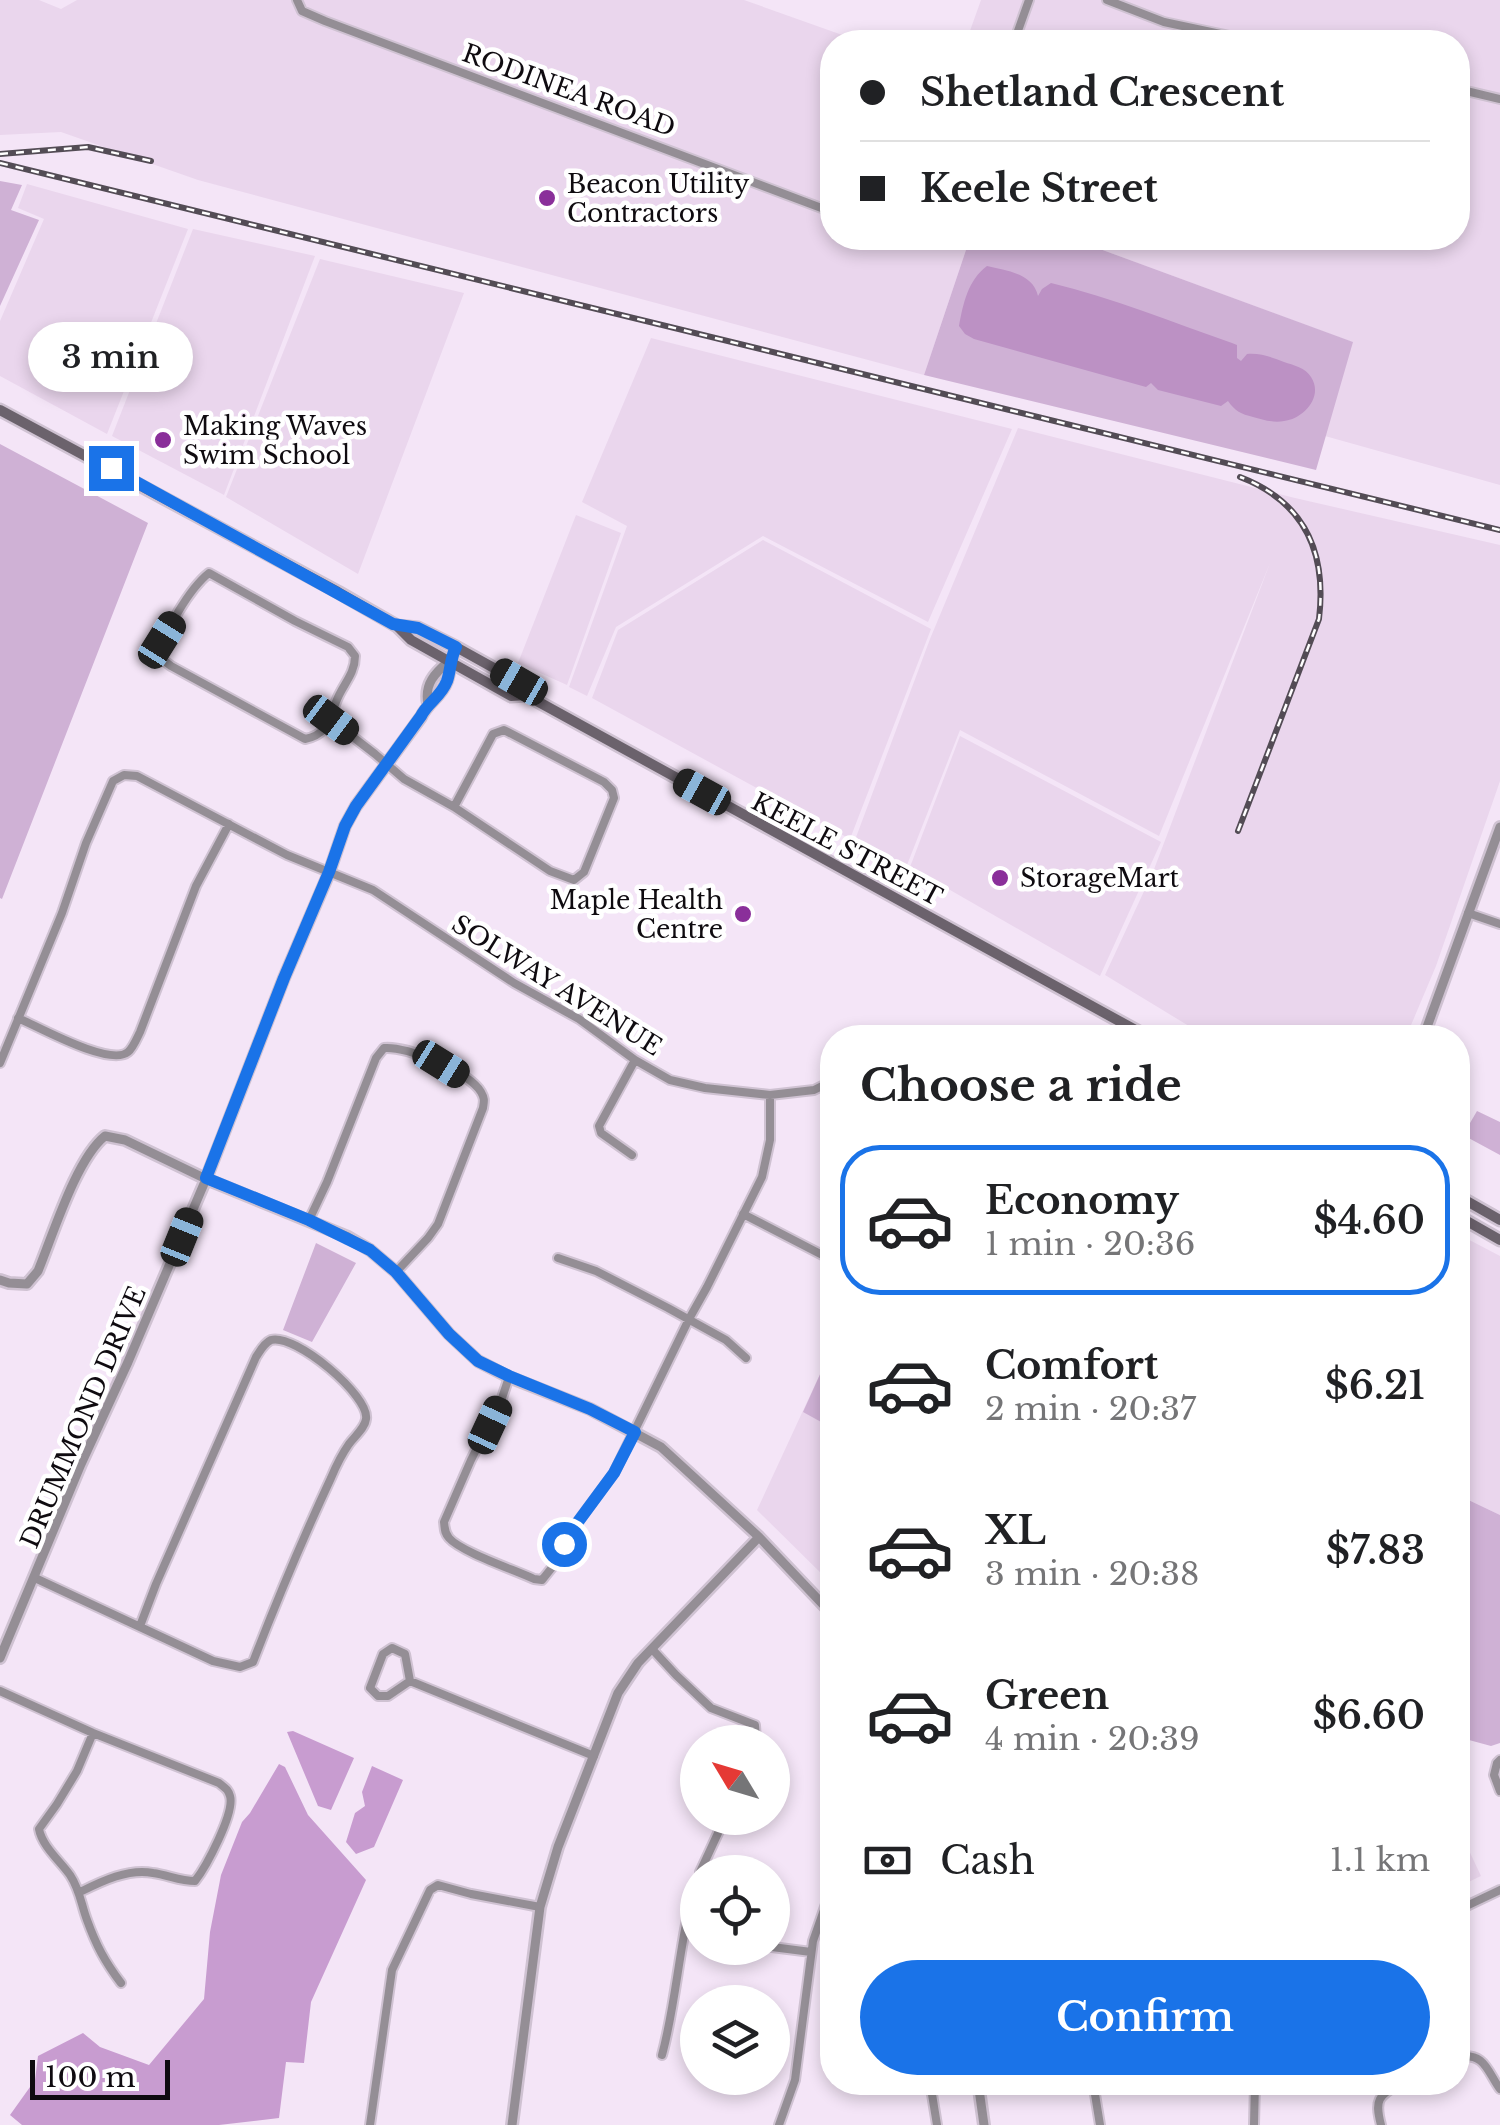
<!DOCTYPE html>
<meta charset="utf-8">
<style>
:root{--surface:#fff;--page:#f6f6f6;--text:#202124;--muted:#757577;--line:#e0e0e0;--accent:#1a73e8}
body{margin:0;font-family:"Libre Baskerville",serif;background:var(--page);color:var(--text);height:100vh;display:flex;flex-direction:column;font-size:38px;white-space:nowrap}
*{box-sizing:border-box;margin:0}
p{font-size:32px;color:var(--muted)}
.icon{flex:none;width:55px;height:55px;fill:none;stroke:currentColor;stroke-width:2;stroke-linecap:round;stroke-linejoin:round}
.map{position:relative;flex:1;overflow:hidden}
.panel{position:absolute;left:820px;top:1025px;width:650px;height:1070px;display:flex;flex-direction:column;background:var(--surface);border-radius:40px;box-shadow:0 5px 15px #0003}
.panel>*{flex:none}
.hud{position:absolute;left:820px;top:30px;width:650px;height:220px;border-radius:40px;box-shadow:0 5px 15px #0003;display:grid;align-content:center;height:220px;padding:0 40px;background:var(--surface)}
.needle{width:65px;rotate:308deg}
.fabs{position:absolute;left:680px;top:1725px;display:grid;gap:20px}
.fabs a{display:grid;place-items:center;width:110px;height:110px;border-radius:50%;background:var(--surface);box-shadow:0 5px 15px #0003;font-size:50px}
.scale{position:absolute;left:30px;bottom:25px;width:140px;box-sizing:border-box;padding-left:10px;border:5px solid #0f0b10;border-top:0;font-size:28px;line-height:35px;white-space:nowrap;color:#0f0b10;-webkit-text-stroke:8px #fff;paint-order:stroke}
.end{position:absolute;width:45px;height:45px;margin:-22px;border:12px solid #1a73e8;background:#fff;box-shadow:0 0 0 5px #fff}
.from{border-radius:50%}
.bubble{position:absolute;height:70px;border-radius:35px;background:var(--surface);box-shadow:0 5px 15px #0003;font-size:32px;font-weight:600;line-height:70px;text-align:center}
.car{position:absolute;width:30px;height:60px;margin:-30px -15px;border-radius:12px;box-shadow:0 0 8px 2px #0007;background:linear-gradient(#222 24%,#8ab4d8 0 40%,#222 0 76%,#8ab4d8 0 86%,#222 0)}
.hud b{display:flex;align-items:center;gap:35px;height:95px;font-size:38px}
.hud b+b{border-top:2px solid var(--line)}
.hud i{width:25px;height:25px;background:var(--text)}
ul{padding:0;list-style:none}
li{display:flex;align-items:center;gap:30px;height:150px;margin:0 20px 15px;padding:0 20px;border:5px solid transparent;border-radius:40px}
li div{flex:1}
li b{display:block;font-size:38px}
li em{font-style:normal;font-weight:600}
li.active{border-color:var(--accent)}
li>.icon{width:90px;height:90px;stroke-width:1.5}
h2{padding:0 40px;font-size:45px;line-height:120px}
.pay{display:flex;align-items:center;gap:25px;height:110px;padding:0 40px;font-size:38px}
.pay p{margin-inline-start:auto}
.action{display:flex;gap:20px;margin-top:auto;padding:20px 40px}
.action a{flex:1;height:115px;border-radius:60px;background:var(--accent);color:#fff;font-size:40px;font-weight:600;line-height:115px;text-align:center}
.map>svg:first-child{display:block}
.built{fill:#ead6ed}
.green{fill:#cfb1d5}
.forest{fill:#c89cd0}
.water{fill:#bc91c4}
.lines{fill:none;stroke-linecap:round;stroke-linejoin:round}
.minor-casing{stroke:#cfc2d2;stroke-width:12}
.tertiary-casing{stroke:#cfc2d2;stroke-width:14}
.secondary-casing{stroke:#cfc2d2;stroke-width:15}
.minor{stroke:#948e95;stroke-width:8}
.tertiary{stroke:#948e95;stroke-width:9}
.secondary{stroke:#6b626c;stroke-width:10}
.rail-casing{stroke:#534c55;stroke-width:6}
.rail{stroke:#fff;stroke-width:2.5;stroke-dasharray:8;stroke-linecap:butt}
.route{stroke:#1a73e8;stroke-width:12}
.poi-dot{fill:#8a2f9a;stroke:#fff;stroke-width:4}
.labels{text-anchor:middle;stroke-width:9;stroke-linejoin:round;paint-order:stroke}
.street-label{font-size:25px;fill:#0f0b10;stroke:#fff}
.poi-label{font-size:25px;fill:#0f0b10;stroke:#fff;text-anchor:start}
</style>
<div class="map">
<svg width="1500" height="2125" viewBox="0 0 1500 2125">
<rect width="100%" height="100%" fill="#f4e5f7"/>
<path class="built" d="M 0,0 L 39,0 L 61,9 L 77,0 L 744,0 L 862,42 L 832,42 L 832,238 L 970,238 L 924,375 L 198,180 L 61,132 L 0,135 Z
M 981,0 L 1500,0 L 1500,485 L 1325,436 L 1352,342 L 1070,238 L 1458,238 L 1458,42 L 966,42 Z
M 27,184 L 188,229 L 107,434 L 0,376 L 0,321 L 44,219 L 18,208 Z
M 193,229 L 315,256 L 224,495 L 112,436 Z
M 320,259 L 464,293 L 358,574 L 226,497 Z
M 651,338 L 1012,429 L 928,622 L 763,536 L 616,627 L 587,696 L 569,687 L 627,526 L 582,502 Z
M 1018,428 L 1295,498 L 1500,545 L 1500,781 L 1436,966 L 1406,1037 L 1207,1037 L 1105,975 L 1153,872 L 1270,563 L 1159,836 L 960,730 L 907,865 L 855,840 L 930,639 Z
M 576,515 L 621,533 L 567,685 L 518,663 Z
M 763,540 L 931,629 L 850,839 L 592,698 L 618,630 Z
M 960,736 L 1161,842 L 1100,976 L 910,867 Z
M 1458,1234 L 1500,1256 L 1500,1515 L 1458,1495 Z
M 832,1348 L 832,1584 L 757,1510 Z
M 1458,1827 L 1481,1876 L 1458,1887 Z"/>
<path class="green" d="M 0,181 L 22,185 L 11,210 L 39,220 L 0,306 Z
M 970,238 L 1070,238 L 1353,342 L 1316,470 L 924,375 Z
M 0,444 L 148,523 L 2,899 L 0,898 Z
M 1477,1111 L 1500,1122 L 1500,1155 L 1463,1135 Z
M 316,1243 L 356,1263 L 312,1342 L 283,1330 Z
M 832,1348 L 832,1428 L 803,1412 Z
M 1458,1495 L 1500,1515 L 1500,1743 L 1491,1746 L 1458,1737 Z"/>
<path class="forest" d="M 293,1731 L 354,1758 L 331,1810 L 318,1806 L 287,1732 Z
M 279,1764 L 285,1767 L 308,1815 L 366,1880 L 311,2002 L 304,2063 L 286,2062 L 279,2118 L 219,2125 L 22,2125 L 10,2115 L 35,2080 L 38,2056 L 83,2033 L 100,2047 L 149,2065 L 204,1999 L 210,1932 L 221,1875 L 242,1822 L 250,1813 Z
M 372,1766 L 403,1780 L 374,1847 L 356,1854 L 346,1842 L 355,1813 L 365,1806 L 362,1792 Z"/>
<path class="water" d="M 987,266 C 1007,271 1033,273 1038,296 L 1042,289 L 1051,283 C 1113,298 1172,322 1232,343 L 1237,345 L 1237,358 L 1241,361 L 1247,354 C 1261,353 1271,357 1284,362 C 1293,365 1306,368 1311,377 C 1324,397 1303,419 1284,421 C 1274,423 1263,420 1253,417 C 1241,414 1235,411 1228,401 L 1221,406 L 1158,390 L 1151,383 L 1146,387 L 974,339 L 965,334 L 959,326 C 963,304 968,280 987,266 Z"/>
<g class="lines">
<defs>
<path id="minor" d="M 297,0 L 302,11 L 325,21 L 832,212
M 1107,0 L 1164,22 L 1258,42
M 1014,42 L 1029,0
M 1458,89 L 1500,99
M 899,238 C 915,243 926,246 940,238
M 209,573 L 295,621 L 348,647 L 355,656 C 355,675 342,685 336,702 C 329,720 327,735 305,739 L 171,666 L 158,656 C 165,631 189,589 209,573 Z
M 331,720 L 375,754 L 404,779 L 454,807 L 550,871 L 574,880 L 584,872 L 614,798 L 612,790 L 604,782 L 504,730 L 493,734 L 454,807
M 1468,913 L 1500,924
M 18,1018 C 39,1027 110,1067 128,1052 C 133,1048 137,1038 140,1032 L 196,886 L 229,824
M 0,1063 L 62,913 L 86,843 L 113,781 L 124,775 L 137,776 L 287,855 L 373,890 L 514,983 L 579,1019 L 635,1060 L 670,1080 L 705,1088 L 770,1095 L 814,1090 L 832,1081
M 632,1155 L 601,1133 L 599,1126 L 635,1060
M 743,1214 L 832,1260
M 309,1220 L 327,1182 L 376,1058 L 384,1048 C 408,1046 469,1072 481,1092 C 485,1099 484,1101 483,1108 L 438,1224 L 428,1238 L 396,1272
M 558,1258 L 596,1271 L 668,1308 L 726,1340 L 746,1358
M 509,1377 L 502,1398 L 471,1460 L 444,1522 C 445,1529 444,1532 449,1538 C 461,1552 515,1570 534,1579 L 542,1580 L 554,1565 L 571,1531 L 614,1473 L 689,1319 L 707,1287 L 762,1177 L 770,1140 L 770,1095
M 35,1578 L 213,1661 L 240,1667 L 253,1662 C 277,1600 303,1538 331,1478 C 336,1466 342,1454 349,1444 C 355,1436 365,1428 366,1419 C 370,1396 295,1333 271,1340 C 264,1343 260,1351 256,1357 L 156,1584 L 140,1626
M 392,1648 L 405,1654 L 410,1681 L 388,1696 L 378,1696 L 370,1688 L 383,1654 Z
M 652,1649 L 676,1675 L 711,1708 L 755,1725 L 756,1742
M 410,1681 L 594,1756
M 0,1691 L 93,1733 L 219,1783 C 225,1788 228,1789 230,1796 C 235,1813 206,1867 195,1881 C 180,1881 168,1875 153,1873 C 129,1868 102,1881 80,1892
M 93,1733 L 77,1771 L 57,1804 L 39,1829 C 42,1846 60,1861 70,1875 C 80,1890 81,1904 87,1920 C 96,1945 105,1962 121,1983
M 1500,1760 L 1497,1763 L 1494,1775 L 1500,1791
M 700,1872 L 725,1818
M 1458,1910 L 1500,1890
M 772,1947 L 811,1952
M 662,2055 C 678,1996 679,1935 698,1878
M 1458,2057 C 1485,2052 1487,2071 1500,2089
M 930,2082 L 937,2125
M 1093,2082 L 1100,2125
M 370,2125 L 392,1970 L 430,1890 L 438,1885 L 471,1894 L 540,1907
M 779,2125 L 795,2080 L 813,1941 L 832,1887
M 1254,2125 L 1255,2082
M 1381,2125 C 1374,2098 1379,2096 1402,2082"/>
<path id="tertiary" d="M 428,704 C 424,684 435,673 449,661
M 1423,1038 L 1500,827
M 0,1280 L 9,1283 L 27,1284 L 38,1271 C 53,1235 76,1159 105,1136 L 125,1140 L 206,1179 L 348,1237 L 370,1250 L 396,1272 L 449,1334 L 478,1361 L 509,1377 L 590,1409 L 661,1447 L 759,1537 L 832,1614
M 0,1658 L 81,1464 L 128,1362 L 206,1179 L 284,978 L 329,873 L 345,826 L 356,806 L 421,717 C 428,702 441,697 447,681 C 451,669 450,659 456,647
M 978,2082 L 984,2125
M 512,2125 L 540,1907 L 558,1847 L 618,1693 L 638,1663 L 759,1537"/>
<path id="secondary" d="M 0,410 L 338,592 L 397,626 L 411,640 L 511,696 L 526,695
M 397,626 L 418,628 L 456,647 L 519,682 L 526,695 L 1150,1038
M 1458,1196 L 1500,1220
M 1458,1216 L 1500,1240"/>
</defs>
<use href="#minor" class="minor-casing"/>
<use href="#tertiary" class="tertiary-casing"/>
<use href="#secondary" class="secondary-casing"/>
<use href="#minor" class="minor"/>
<use href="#tertiary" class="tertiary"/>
<use href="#secondary" class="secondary"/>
<defs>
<path id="rail" d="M 0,154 L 88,147 L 151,161
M 0,163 L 1500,530
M 1238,831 L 1319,619 C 1327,552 1305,502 1240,477"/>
</defs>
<use href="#rail" class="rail-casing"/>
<use href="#rail" class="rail"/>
</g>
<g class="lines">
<path class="route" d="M 111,468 L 393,624 L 418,628 L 456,647 C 450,659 451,669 447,681 C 441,697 428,702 421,716 L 356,806 L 345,826 L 329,872 L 284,978 L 206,1178 L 309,1220 L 370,1250 L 396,1272 L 449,1334 L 478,1361 L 509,1376 L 590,1409 L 635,1432 L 614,1473 L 572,1530 L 564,1544"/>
</g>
<g class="poi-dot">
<circle cx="547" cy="198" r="10"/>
<circle cx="163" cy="440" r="10"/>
<circle cx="1000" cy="878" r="10"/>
<circle cx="743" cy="914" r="10"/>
</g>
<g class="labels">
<g class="street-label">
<text transform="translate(569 90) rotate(20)" y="9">RODINEA ROAD</text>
<text transform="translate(847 849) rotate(28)" y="9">KEELE STREET</text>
<text transform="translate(557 985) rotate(32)" y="9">SOLWAY AVENUE</text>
<text transform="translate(83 1417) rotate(-67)" y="9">DRUMMOND DRIVE</text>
</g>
<g class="poi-label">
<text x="567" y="193">Beacon Utility<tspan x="567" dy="29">Contractors</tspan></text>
<text x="183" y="435">Making Waves<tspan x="183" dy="29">Swim School</tspan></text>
<text x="1020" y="887">StorageMart</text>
<text x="723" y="909" text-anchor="end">Maple Health<tspan x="723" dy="29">Centre</tspan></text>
</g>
</g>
</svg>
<div class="fabs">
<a><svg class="needle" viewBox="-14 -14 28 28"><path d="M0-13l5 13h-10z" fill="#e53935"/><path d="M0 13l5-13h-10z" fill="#757577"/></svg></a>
<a><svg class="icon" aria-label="locate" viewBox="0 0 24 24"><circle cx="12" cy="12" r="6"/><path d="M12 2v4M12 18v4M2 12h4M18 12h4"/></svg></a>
<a><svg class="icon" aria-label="layers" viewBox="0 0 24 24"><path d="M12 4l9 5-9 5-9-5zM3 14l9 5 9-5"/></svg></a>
</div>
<div class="scale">100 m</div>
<i class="end from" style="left:564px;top:1544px"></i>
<i class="end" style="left:111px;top:468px"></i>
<div class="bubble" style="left:28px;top:322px;width:165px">3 min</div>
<i class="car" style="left:162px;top:640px;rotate:32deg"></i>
<i class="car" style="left:519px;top:682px;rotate:300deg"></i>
<i class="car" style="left:331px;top:720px;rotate:127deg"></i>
<i class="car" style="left:702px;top:792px;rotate:299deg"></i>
<i class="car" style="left:441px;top:1064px;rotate:122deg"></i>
<i class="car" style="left:182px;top:1237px;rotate:22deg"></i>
<i class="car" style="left:490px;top:1425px;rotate:25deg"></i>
<div class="hud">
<b><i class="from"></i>Shetland Crescent</b>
<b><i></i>Keele Street</b>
</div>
<section class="panel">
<h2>Choose a ride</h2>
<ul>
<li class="active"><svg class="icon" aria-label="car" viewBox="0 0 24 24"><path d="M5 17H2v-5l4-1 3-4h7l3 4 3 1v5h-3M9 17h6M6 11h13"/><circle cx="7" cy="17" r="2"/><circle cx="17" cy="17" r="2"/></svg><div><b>Economy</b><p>1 min · 20:36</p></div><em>$4.60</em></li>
<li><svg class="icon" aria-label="car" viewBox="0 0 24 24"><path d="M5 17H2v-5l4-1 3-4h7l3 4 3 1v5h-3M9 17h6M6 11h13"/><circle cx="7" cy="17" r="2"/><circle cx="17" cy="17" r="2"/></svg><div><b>Comfort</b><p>2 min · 20:37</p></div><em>$6.21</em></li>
<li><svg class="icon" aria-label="car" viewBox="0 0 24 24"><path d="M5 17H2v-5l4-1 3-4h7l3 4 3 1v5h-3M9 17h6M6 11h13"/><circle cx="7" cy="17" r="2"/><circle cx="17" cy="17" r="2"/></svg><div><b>XL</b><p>3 min · 20:38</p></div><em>$7.83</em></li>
<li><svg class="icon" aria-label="car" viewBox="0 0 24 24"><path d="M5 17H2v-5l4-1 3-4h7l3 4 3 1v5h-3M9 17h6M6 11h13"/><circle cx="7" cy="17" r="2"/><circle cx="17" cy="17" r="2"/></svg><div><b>Green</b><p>4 min · 20:39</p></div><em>$6.60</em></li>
</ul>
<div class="pay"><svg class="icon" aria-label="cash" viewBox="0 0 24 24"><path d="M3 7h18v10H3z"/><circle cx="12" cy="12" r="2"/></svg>Cash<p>1.1 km</p></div>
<div class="action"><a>Confirm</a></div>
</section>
</div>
